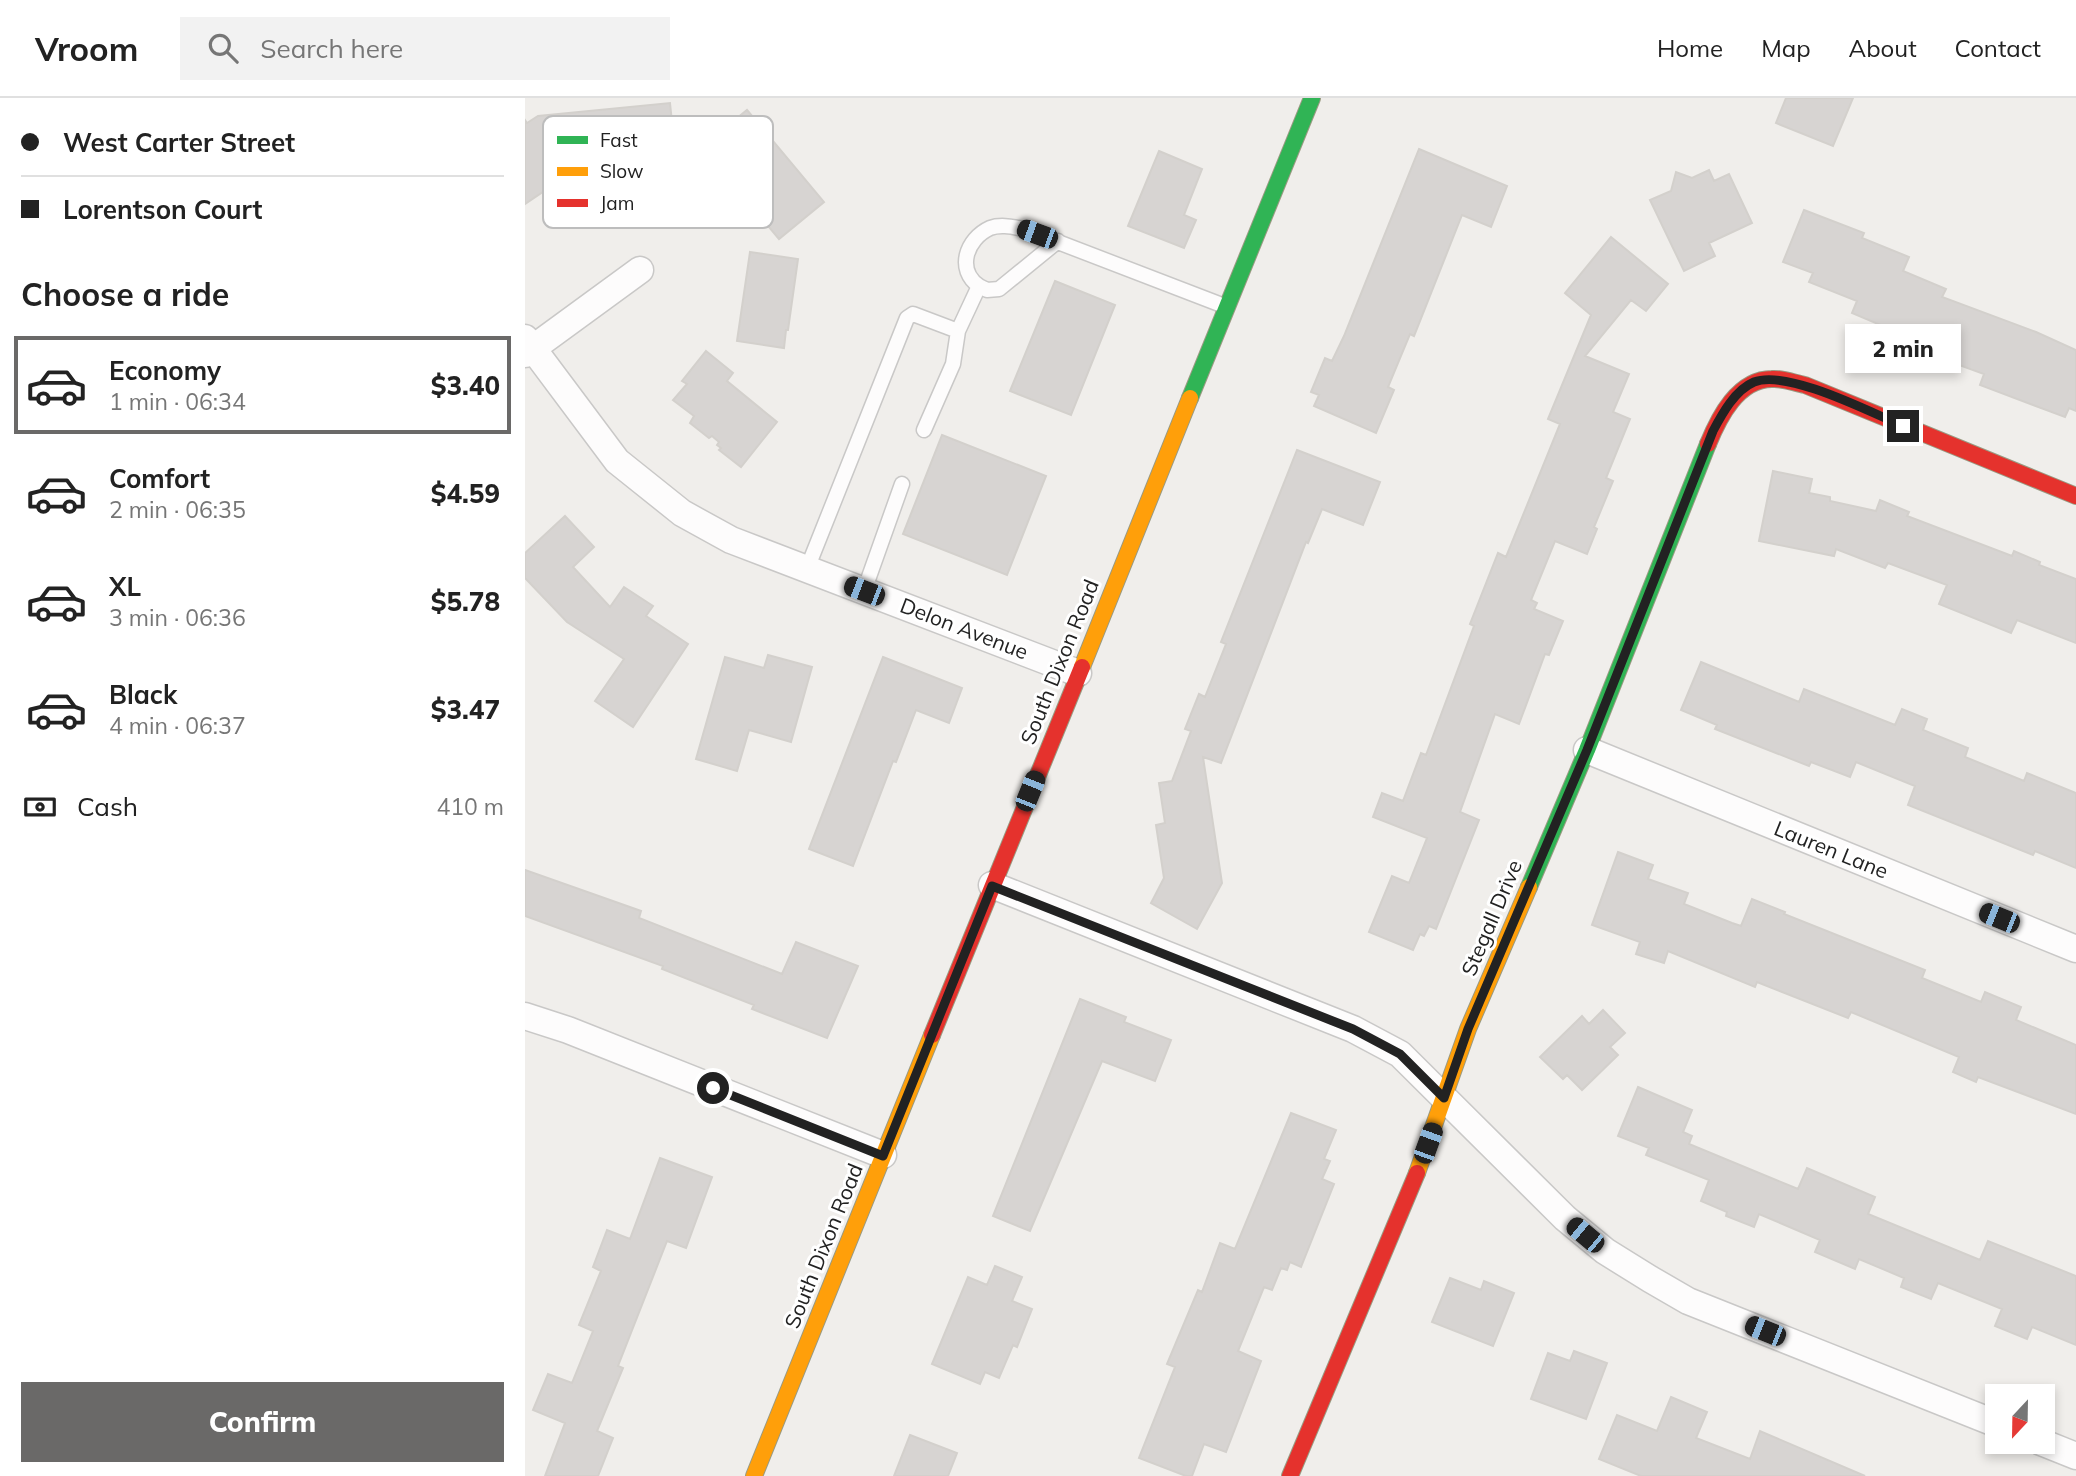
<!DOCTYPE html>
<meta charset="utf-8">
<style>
:root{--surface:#fff;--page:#f2f2f2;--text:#222;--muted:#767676;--line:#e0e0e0;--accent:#6a6968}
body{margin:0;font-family:Mulish,sans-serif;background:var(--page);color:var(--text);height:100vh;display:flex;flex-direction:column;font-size:26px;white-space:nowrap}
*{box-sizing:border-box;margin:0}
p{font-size:23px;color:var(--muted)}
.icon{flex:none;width:38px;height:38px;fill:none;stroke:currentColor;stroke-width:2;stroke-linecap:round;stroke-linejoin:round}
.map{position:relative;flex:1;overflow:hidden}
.panel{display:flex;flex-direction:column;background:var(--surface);width:525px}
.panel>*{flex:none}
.banner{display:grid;align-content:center;height:154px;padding:0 21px;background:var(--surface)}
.needle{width:46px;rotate:202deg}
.buttons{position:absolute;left:1460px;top:1286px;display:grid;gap:14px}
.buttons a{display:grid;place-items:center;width:70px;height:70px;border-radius:0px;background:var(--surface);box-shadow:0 4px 10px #0003;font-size:35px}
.end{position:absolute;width:32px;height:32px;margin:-16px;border:9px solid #222;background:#fff;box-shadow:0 0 0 4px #fff}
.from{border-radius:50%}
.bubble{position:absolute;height:49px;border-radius:0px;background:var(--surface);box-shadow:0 4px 10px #0003;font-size:23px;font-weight:800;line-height:49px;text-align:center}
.car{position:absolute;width:21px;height:42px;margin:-21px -10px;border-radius:9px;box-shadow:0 0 5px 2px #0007;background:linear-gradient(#222 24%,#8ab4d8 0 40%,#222 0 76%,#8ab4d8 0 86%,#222 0)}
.banner b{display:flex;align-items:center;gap:24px;height:66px;font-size:26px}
.banner b+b{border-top:2px solid var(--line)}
.banner i{width:18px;height:18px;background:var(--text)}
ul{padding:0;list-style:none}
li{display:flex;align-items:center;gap:21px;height:98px;margin:0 14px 10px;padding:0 7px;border:4px solid transparent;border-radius:0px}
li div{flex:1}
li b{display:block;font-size:26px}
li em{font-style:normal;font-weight:800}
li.selected{border-color:var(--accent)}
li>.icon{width:63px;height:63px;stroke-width:1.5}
h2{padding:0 21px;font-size:32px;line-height:84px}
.pay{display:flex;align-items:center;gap:18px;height:77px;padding:0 21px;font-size:26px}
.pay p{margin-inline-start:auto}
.primary-button{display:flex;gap:14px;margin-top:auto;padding:14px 21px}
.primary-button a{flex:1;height:80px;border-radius:0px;background:var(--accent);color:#fff;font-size:28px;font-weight:800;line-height:80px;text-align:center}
header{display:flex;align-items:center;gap:42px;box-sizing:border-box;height:98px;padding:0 35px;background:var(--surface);border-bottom:2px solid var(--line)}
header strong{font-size:33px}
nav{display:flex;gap:38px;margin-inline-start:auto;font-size:24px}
.search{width:490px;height:63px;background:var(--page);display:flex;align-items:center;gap:18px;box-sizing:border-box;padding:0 24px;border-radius:0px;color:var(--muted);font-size:26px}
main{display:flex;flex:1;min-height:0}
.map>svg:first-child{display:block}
.building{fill:#d7d4d2;stroke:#d3d0cc;stroke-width:2}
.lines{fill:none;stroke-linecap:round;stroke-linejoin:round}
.lane-casing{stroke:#c9c8c7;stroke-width:17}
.street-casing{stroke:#c9c8c7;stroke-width:29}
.fast-casing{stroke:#999a82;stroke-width:18}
.slow-casing{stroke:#999a82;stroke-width:18}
.jam-casing{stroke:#999a82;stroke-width:18}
.lane{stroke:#fdfcfc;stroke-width:14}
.street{stroke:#fdfcfc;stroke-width:26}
.fast{stroke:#30b455;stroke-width:16}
.slow{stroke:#ff9f0a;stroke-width:16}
.jam{stroke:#e5322d;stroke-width:16}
.route{stroke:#222;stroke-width:9}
.labels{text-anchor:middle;stroke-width:6;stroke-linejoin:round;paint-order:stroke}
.street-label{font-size:21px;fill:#222;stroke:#fff}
.key{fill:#fff;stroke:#bdbdbd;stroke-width:2}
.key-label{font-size:19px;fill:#222}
</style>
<header>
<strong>Vroom</strong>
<div class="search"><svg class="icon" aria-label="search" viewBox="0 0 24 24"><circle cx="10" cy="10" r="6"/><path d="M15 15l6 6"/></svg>Search here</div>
<nav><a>Home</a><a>Map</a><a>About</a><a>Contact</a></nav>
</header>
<main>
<section class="panel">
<div class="banner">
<b><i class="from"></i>West Carter Street</b>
<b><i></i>Lorentson Court</b>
</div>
<h2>Choose a ride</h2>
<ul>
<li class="selected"><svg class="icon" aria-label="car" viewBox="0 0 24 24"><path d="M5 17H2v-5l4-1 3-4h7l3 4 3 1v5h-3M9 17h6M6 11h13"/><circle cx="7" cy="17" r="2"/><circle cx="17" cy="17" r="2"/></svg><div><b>Economy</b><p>1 min · 06:34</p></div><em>$3.40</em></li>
<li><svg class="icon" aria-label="car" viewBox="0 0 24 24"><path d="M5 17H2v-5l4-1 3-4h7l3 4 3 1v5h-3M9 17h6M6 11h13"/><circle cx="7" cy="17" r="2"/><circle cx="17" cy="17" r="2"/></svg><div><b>Comfort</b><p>2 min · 06:35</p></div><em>$4.59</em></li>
<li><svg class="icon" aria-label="car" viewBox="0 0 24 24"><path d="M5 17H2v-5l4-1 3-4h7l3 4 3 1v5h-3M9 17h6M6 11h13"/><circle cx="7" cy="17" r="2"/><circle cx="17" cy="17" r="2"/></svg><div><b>XL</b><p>3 min · 06:36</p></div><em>$5.78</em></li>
<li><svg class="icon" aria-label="car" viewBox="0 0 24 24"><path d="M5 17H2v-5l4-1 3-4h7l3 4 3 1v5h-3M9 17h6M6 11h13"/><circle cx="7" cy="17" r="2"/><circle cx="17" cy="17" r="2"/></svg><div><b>Black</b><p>4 min · 06:37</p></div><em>$3.47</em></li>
</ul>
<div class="pay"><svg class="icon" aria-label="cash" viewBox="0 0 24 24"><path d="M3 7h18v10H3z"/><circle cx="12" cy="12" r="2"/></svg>Cash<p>410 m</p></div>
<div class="primary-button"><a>Confirm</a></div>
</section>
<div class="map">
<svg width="1551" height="1378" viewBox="0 0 1551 1378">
<rect width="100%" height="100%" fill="#f0eeeb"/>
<path class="building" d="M 1261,0 L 1328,0 L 1308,48 L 1251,25 Z
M 145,5 L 150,53 L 30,65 L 40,79 L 0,106 L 0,22 L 2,25 L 13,18 Z
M 222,12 L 299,104 L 254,141 L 177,49 Z
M 894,51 L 982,88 L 966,129 L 937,117 L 889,238 L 885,236 L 863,289 L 869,292 L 851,335 L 789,308 L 794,297 L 786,294 L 800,260 L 807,263 L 819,238 Z
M 634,53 L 677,71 L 659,117 L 671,122 L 659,150 L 603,128 Z
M 1184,72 L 1189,83 L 1204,76 L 1227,125 L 1184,145 L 1190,158 L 1159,173 L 1125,102 L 1146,93 L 1151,74 L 1167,80 Z
M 1279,112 L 1339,135 L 1337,140 L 1384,159 L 1378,173 L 1421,191 L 1417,199 L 1511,234 L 1551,252 L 1551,313 L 1544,310 L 1540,319 L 1455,287 L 1459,276 L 1396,253 L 1392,261 L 1359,247 L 1365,231 L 1327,215 L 1332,203 L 1284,184 L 1288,175 L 1258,164 Z
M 1086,139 L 1143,186 L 1121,213 L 1106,202 L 1060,258 L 1104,276 L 1088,314 L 1105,321 L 1081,380 L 1088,383 L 1069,429 L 1072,431 L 1062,456 L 1030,443 L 1006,502 L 1012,505 L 1009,511 L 1038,523 L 1024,557 L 1020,556 L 994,626 L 970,616 L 935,714 L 954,722 L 911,831 L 904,828 L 899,838 L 895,836 L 888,852 L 844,834 L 867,778 L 884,785 L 902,740 L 848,719 L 857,695 L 878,703 L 896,655 L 901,657 L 949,528 L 945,526 L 973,455 L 981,459 L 1035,326 L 1023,321 L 1066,217 L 1040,195 Z
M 225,154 L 273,161 L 263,232 L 261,232 L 259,250 L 212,243 Z
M 530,183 L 590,207 L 546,317 L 485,293 Z
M 181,253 L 208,275 L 202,283 L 252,324 L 216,369 L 194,352 L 196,350 L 192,347 L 194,344 L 187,338 L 184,340 L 165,325 L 169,318 L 148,302 L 162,286 L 157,283 Z
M 417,337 L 521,378 L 482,477 L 378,436 Z
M 772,352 L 855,384 L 838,427 L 797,411 L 783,445 L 781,444 L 696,665 L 678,659 L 697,785 L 672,831 L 626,805 L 639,780 L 631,727 L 640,725 L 634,685 L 647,683 L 666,633 L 660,631 L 674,596 L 680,599 L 701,546 L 696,544 Z
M 1248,373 L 1287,381 L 1284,395 L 1305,399 L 1305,403 L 1351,413 L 1355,402 L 1384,414 L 1382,418 L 1487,458 L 1489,453 L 1515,464 L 1514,467 L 1551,481 L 1551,545 L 1492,522 L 1486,535 L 1414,506 L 1422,487 L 1363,465 L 1360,470 L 1311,451 L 1309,458 L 1234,443 Z
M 40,418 L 69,449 L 48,469 L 85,509 L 99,489 L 128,508 L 121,518 L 163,546 L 108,629 L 70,603 L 99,561 L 42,524 L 0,480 L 0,455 Z
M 243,557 L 287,569 L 266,644 L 224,632 L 212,673 L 171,661 L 200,559 L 239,570 Z
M 358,559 L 437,590 L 424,625 L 391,612 L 371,664 L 368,663 L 328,768 L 284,751 Z
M 1176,564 L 1274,604 L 1279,591 L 1370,627 L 1377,611 L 1402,621 L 1398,632 L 1443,650 L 1440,659 L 1499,683 L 1502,675 L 1551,695 L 1551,770 L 1510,753 L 1508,757 L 1383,707 L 1390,688 L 1331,664 L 1325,679 L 1286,664 L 1284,668 L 1190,631 L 1192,627 L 1156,612 Z
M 1093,754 L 1128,767 L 1123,781 L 1163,795 L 1159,806 L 1207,825 L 1216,828 L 1227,801 L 1260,814 L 1259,816 L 1400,872 L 1397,880 L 1456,904 L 1460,894 L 1496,909 L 1491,922 L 1551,947 L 1551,1016 L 1453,979 L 1451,984 L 1428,974 L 1434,959 L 1326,914 L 1323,920 L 1232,884 L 1230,889 L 1143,853 L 1139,865 L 1111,856 L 1115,844 L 1067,827 Z
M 0,772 L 116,813 L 114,820 L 257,876 L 271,844 L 333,868 L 302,940 L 227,911 L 229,907 L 137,871 L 138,868 L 0,818 Z
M 555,901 L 601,919 L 599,924 L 646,942 L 630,983 L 577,963 L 505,1133 L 468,1118 Z
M 1078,912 L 1100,935 L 1085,949 L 1093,957 L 1057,992 L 1042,977 L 1038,981 L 1015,959 L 1057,918 L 1064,926 Z
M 1113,989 L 1167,1012 L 1158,1034 L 1167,1038 L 1164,1046 L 1273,1091 L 1282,1070 L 1350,1099 L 1343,1116 L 1455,1162 L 1463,1143 L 1551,1178 L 1551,1247 L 1507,1229 L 1502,1241 L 1470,1228 L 1477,1211 L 1413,1185 L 1406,1201 L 1376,1189 L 1379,1180 L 1334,1161 L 1330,1171 L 1290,1154 L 1295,1142 L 1234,1116 L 1229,1129 L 1201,1118 L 1202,1114 L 1176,1103 L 1184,1082 L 1121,1057 L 1124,1050 L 1093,1038 Z
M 766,1015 L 811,1032 L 799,1061 L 805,1063 L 797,1081 L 809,1086 L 776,1169 L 765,1164 L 762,1172 L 756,1170 L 747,1192 L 739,1189 L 713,1253 L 736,1263 L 701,1354 L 679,1346 L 667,1378 L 661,1378 L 614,1360 L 650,1269 L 642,1266 L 673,1192 L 677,1194 L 695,1145 L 710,1151 Z
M 135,1060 L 187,1079 L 161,1150 L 142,1143 L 93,1268 L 98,1270 L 72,1333 L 88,1340 L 73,1378 L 20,1378 L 40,1325 L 8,1312 L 23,1276 L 47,1285 L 68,1233 L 54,1227 L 76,1173 L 68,1169 L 82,1132 L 105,1141 Z
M 470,1168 L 497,1179 L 487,1203 L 507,1211 L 492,1249 L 488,1247 L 474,1280 L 460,1274 L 455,1286 L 407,1266 L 443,1179 L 462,1187 Z
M 925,1180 L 956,1192 L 959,1183 L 989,1195 L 968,1248 L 907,1224 Z
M 1049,1253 L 1082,1265 L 1061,1321 L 1006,1301 L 1023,1255 L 1045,1263 Z
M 1146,1299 L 1182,1314 L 1171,1340 L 1225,1361 L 1235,1333 L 1340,1378 L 1116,1378 L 1074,1361 L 1092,1317 L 1132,1333 Z
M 385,1337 L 432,1355 L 423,1378 L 369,1378 Z"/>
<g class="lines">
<defs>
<path id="lane" d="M 454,188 L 462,192 L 474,191 L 533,143
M 399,332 L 428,266 L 433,233
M 282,471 L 382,220 L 388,216 L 433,233 L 454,188 C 431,172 441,141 465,130 C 476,126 488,129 499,131 L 702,209
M 339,493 L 377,386"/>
<path id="street" d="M 0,240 L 92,363 L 157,415 L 206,442 L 553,575
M 0,256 L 115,172
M 1062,652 L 1551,851
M 467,787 L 828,931 L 875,956 L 1040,1120 L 1080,1153 L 1125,1181 L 1163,1203 L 1472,1326
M 0,918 L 43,932 L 358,1057
M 1516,1344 L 1551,1358"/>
<path id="fast" d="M 665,300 L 787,0
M 1004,789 L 1062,652 L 1183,346"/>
<path id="slow" d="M 557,569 L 665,300
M 892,1075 L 943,931 L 1004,789
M 229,1378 L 407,937"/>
<path id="jam" d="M 1183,346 C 1194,319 1213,281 1247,281 C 1258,280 1269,285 1280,287 L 1551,398
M 407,937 L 557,569
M 765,1378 L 892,1075"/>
</defs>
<use href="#lane" class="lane-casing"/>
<use href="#street" class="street-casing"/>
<use href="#fast" class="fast-casing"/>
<use href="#slow" class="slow-casing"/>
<use href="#jam" class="jam-casing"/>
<use href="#lane" class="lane"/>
<use href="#street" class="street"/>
<use href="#fast" class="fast"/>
<use href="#slow" class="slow"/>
<use href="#jam" class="jam"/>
</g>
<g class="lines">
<path class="route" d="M 188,990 L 358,1058 L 467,788 L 828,931 L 875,956 L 919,1000 L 943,931 L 1062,652 L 1188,333 C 1197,316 1210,292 1229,284 C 1262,271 1345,314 1378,328"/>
</g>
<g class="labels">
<g class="street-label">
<text transform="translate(439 531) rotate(21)" y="7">Delon Avenue</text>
<text transform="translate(535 564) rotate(-68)" y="7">South Dixon Road</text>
<text transform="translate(1306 752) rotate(22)" y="7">Lauren Lane</text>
<text transform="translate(967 820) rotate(-67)" y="7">Stegall Drive</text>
<text transform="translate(299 1148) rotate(-68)" y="7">South Dixon Road</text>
</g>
</g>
<rect x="18" y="18" width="230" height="112" rx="10" class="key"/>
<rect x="32" y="38" width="31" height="8" fill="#30b455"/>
<rect x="32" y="69" width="31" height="9" fill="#ff9f0a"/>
<rect x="32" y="101" width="31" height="8" fill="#e5322d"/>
<g class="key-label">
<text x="75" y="49">Fast</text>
<text x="75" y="80">Slow</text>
<text x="75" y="112">Jam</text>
</g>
</svg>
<div class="buttons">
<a><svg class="needle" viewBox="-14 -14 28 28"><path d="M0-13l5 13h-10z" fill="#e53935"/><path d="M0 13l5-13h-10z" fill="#767676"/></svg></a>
</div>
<i class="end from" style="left:188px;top:990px"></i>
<i class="end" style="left:1378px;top:328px"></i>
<div class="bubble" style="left:1320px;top:226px;width:116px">2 min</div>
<i class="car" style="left:512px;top:136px;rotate:290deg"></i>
<i class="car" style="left:339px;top:493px;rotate:291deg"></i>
<i class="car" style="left:505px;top:693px;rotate:22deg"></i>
<i class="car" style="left:1474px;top:820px;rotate:292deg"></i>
<i class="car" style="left:903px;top:1045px;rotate:20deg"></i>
<i class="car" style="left:1060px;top:1137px;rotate:310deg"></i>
<i class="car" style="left:1240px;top:1233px;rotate:292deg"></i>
</div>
</main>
